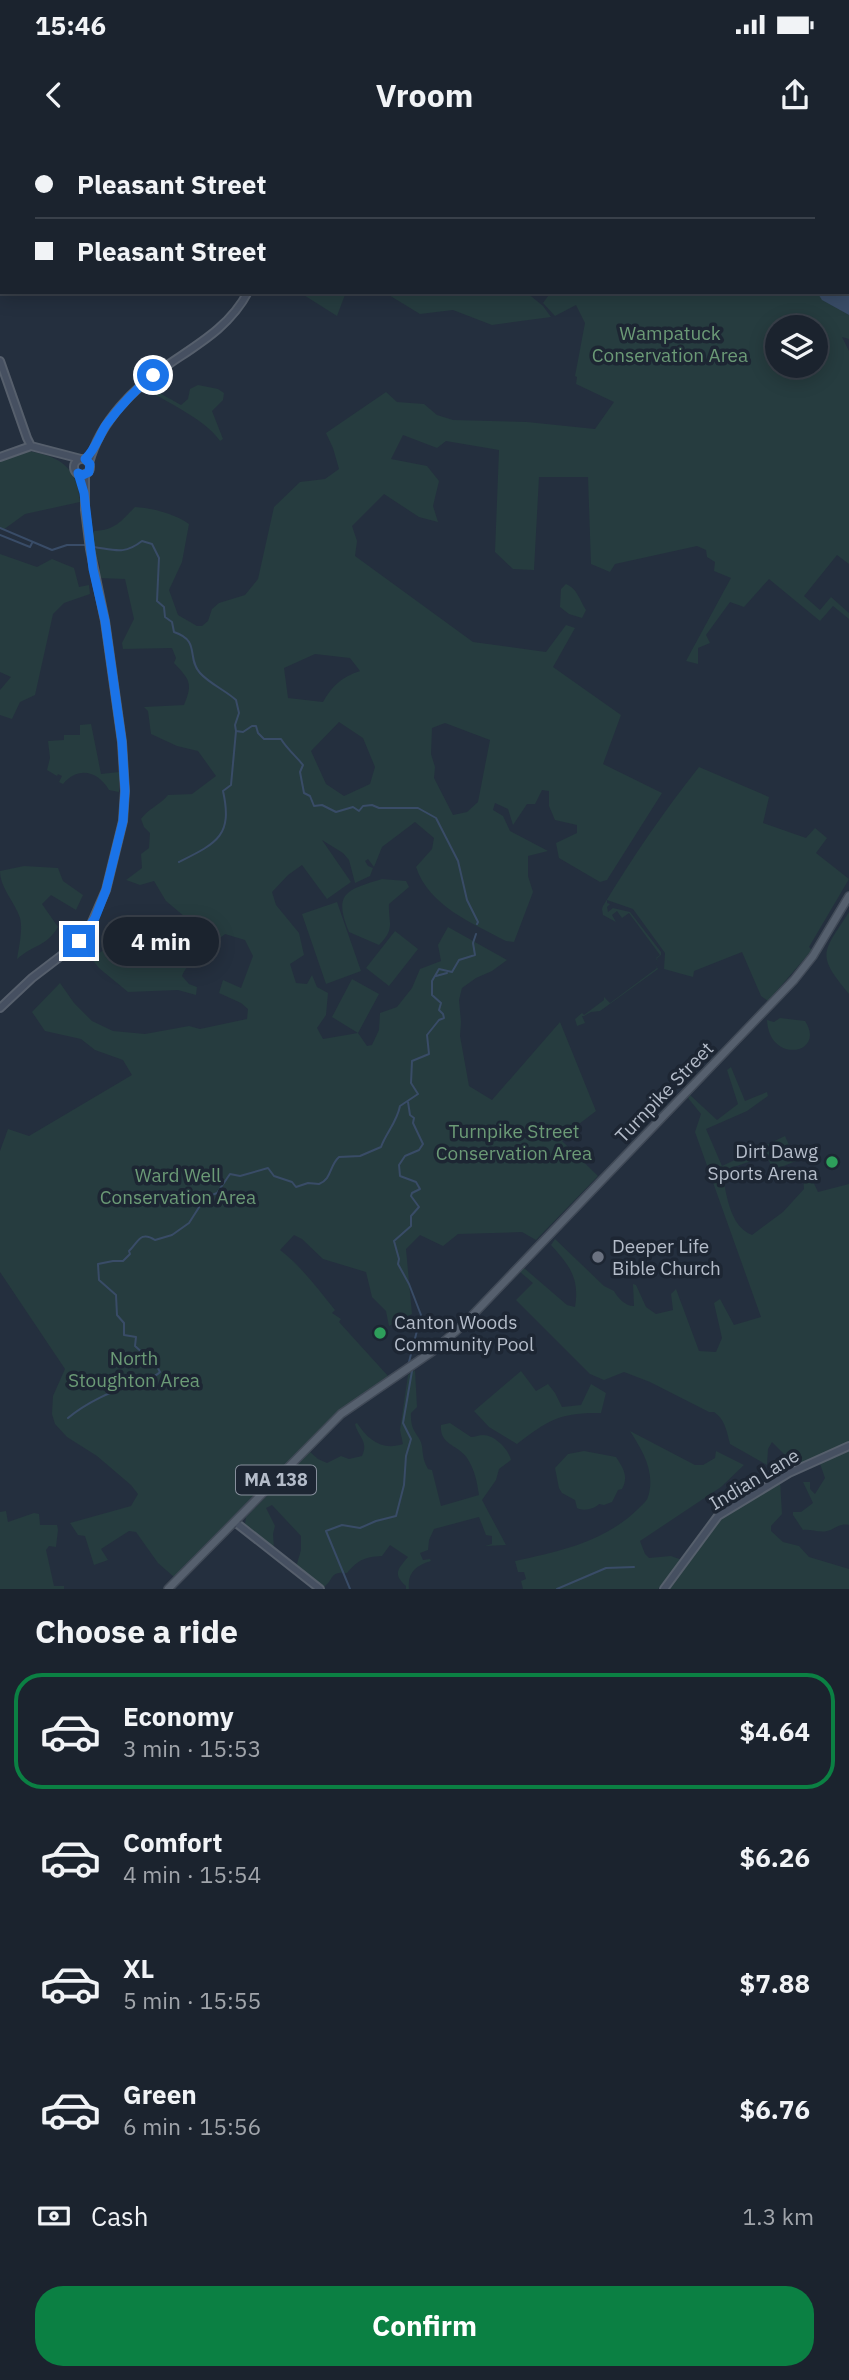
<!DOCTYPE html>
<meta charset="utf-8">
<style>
:root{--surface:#1b232e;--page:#242b36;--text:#f1f3f6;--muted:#a0a4aa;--line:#39404a;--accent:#0b8043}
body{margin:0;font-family:"IBM Plex Sans",sans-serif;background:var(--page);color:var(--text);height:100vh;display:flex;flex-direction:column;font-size:26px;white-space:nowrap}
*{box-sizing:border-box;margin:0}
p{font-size:23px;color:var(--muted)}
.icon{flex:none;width:38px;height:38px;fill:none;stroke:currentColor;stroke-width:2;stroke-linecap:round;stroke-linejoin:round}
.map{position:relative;height:1449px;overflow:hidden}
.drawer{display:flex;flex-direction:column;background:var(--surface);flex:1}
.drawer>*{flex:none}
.top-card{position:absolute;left:0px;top:0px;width:850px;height:154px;box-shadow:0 4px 18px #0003,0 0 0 2px var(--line);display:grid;align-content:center;height:154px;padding:0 35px;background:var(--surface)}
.controls{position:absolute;left:765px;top:175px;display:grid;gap:14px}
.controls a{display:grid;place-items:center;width:63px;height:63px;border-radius:50%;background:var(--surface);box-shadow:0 4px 18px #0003,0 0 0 2px var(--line);font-size:35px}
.end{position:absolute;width:32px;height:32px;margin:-16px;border:9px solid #1a73e8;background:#fff;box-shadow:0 0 0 4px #fff}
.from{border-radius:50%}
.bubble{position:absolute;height:49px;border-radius:24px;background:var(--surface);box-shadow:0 4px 18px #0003,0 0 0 2px var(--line);font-size:23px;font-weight:800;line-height:49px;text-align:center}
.top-card b{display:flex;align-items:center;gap:24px;height:66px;font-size:26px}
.top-card b+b{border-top:2px solid var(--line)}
.top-card i{width:18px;height:18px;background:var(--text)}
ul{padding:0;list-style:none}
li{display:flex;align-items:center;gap:21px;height:116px;margin:0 14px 10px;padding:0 21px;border:4px solid transparent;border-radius:28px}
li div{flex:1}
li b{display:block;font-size:26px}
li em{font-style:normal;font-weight:800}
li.current{border-color:var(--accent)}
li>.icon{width:63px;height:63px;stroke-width:1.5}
h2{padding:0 35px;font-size:32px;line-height:84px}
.pay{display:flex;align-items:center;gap:18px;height:77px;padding:0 35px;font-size:26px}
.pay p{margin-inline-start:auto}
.action{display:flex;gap:14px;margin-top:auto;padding:14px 35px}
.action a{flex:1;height:80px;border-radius:28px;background:var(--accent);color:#fff;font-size:28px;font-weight:800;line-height:80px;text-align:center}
.status{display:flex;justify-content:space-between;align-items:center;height:49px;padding:0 35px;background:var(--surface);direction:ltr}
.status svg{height:19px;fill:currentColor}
header{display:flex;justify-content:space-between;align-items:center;height:91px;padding:0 35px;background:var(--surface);font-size:32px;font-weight:800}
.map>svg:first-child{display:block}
.green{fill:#263c3f;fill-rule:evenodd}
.water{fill:#394c67}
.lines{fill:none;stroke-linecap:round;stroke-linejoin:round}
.stream{stroke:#394c67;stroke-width:2}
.secondary-casing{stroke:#565f6c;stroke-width:10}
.primary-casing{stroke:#414a57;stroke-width:10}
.secondary{stroke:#465061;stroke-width:6}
.primary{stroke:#56606e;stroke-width:7}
.route{stroke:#1a73e8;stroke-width:9}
.leisure-dot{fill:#2e9e5b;stroke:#1d2633;stroke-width:2.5}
.worship-dot{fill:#6b7280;stroke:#1d2633;stroke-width:2.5}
.labels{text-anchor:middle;stroke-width:7;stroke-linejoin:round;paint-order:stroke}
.shield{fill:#1d2633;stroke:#878f9c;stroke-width:2}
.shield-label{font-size:18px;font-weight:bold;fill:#b4bcc9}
.park-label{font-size:19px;fill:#6b9a76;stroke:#1d2633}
.street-label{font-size:19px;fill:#b4bcc9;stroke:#1d2633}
.poi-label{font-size:19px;fill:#b4bcc9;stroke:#1d2633;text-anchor:start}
</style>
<div class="status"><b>15:46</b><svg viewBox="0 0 49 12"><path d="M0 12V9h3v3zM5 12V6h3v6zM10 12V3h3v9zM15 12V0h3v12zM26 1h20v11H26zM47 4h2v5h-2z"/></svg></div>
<header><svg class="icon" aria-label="back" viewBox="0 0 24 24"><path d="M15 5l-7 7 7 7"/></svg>Vroom<svg class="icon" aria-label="share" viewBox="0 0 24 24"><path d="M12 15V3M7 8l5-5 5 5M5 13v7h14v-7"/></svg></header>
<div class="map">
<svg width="849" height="1449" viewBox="0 0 849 1449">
<rect width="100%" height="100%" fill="#242f3e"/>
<path class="green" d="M 299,152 L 346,152 L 337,176 Z
M 384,152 L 526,152 L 543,166 L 551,177 L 492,185 L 453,170 L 420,174 Z
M 551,152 L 817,152 L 823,160 L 849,175 L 849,199 L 842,197 L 849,211 L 849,424 L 837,415 L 804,456 L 820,470 L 831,457 L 849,473 L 849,479 L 833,466 L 820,481 L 769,439 L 744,467 L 730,462 L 706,495 L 710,503 L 698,508 L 698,524 L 686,521 L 731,438 L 714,431 L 715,422 L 707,417 L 706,410 L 697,406 L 615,424 L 610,432 L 591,424 L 588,337 L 539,337 L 534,430 L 513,429 L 495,412 L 499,310 L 446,301 L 437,308 L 403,295 L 391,319 L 427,326 L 439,341 L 433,366 L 438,382 L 419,377 L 384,354 L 352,386 L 357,401 L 355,416 L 473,502 L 546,512 L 566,485 L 575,488 L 553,527 L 621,575 L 603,624 L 662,653 L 607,740 L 600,742 L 559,718 L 556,703 L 577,693 L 577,685 L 555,680 L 549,666 L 549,651 L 542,650 L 535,664 L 527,664 L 513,685 L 508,669 L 495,663 L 493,670 L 503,676 L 510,691 L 548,711 L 528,716 L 528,736 L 533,752 L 514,802 L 506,801 C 472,783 429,766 416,727 L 432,709 L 434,698 L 415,682 L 382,707 L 374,727 L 368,719 L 365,721 L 368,726 L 373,728 L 370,736 L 355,743 L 349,720 L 343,713 L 322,700 L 351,742 L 327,759 L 302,725 L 288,735 L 272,752 L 276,765 L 299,793 L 304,815 L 290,824 L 296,843 L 307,844 L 312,835 L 317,847 L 328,853 L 326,875 L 317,888 L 323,899 L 358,893 L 367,906 L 372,905 L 379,890 L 380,873 L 397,867 L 412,848 L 420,829 L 441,821 L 438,805 L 448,787 L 507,820 L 492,831 L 476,838 L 462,848 L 459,860 L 461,882 L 460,896 L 469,946 L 492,960 L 560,882 L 596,971 L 579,984 L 562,1001 L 598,1036 L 536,1100 L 522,1092 L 458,1094 L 443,1106 L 420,1095 L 406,1109 L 412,1174 L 389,1186 L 386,1171 L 372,1157 L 366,1132 L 323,1119 L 302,1099 L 294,1095 L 280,1110 C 301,1126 318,1149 335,1170 L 332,1173 L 341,1179 L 339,1182 L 388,1236 L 337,1273 L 174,1437 L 158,1423 L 136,1392 L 129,1391 L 101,1409 L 108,1420 L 94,1425 L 85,1396 L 78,1395 L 70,1383 L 131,1366 L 138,1354 L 131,1345 L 97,1316 L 67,1297 L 55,1284 L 52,1274 L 53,1256 L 65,1229 L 0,1132 L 0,1011 L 8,989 L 29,996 L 132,935 L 123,920 L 95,910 L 81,899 L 45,891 L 32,872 L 60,843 L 74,863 L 92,881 L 113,891 L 145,894 L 189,886 L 200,889 L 247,879 L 248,869 L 241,863 L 219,853 L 223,840 L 241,848 L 253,816 L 245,800 L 225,794 L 220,798 L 216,811 C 201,819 190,818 182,836 L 189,844 L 197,847 L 196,855 L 178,850 L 128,852 L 99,828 L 91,818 L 112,805 C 154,832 165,822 197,787 L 166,761 L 154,741 L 140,745 L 126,740 L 142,728 L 141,714 L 149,708 L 150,693 L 144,687 L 141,679 C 149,668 160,665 168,655 L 192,654 L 216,636 L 198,611 L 177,606 L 151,594 L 148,571 L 144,567 L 184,565 C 193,543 190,540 174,523 L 176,518 L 172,508 L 123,509 L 122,503 L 134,479 L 125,439 L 99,438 C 99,434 100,430 100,426 C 97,414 87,405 94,391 C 116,390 121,381 135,367 C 153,368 175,374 189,384 L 182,422 L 169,450 L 178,475 L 197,486 L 202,486 L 208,481 L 212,469 L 219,463 L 245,455 L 258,439 L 274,367 L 300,342 L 325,339 L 339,329 L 333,308 L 326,293 L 386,252 L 397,262 L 424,264 L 437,275 L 453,280 L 527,282 L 595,289 L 614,262 L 576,244 L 577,237 L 575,236 L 585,183 L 576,165 L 555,176 L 543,163 ZM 777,187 L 816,187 L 816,226 L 777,226 ZM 315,514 L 350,518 L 360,531 C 342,537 333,545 323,562 L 288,558 L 284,528 ZM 339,582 L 363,598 L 375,627 L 370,644 L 344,656 L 326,644 L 311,611 ZM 445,583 L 490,600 L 478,662 L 467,672 L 453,675 L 434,638 L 435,627 L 431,614 L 432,588 Z
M 198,245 L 218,249 L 224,253 L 223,260 L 212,271 L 223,299 L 220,301 C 205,279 168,263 144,248 L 147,246 L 181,265 L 188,259 L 190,249 Z
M 29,311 C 61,317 77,327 80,362 L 25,374 L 3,390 L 0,389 L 0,321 Z
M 0,414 L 37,427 L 52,419 L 74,428 L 79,447 L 89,445 L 90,454 L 64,463 L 53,474 L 35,555 L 20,562 L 12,579 L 0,575 L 0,550 L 11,537 L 0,532 Z
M 566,444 C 577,448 580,461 586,470 L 582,478 L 569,474 L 560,467 L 561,449 Z
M 91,584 L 101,634 L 119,632 L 119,652 L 109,650 C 98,631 78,626 63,644 L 59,642 L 62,636 L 58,634 L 57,636 L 47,630 L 50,618 L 48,601 L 64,600 L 64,595 L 80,595 L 80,585 Z
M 699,627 L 769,657 L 763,683 L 806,698 L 815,688 L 827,698 L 816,713 L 849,739 L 809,807 L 812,810 L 768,861 L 761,856 L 742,812 L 694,831 L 693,837 L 664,829 L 665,813 L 633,769 L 607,760 L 607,763 L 610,764 L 607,767 L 608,772 L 613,768 L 630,772 L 661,812 L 661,815 L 656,819 L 658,822 L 655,824 L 658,829 L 600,871 L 591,872 L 584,876 L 582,876 L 585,883 L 577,886 L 575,879 L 582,873 L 584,875 L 604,860 L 604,857 L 610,863 L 657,828 L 655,824 L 658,822 L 656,818 L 660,815 L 629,773 L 622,778 L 617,771 L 612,775 L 616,782 L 603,775 L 602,769 L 603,766 C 632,718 664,671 699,627 Z
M 24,726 L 58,728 L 63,741 L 83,755 L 76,770 L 51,755 L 42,764 L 58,787 C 46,807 34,804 17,819 C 19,806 23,790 20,778 C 15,762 0,748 0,731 Z
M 382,739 L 406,741 L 409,747 L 389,764 C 388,783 396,788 379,805 L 349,792 C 333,753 346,750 382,739 Z
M 337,762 L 361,831 L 326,844 L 302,774 Z
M 849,772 L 849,854 C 816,814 822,814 849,772 Z
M 395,791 L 418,809 L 389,846 L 366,828 Z
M 352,839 L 379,854 L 358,893 L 332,877 Z
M 780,878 L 805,881 C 827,914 769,925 767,880 L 774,882 Z
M 731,927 L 745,961 L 767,952 L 768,956 L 747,971 L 706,989 L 722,1026 L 785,996 L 796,1021 L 774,1030 L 766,1016 L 722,1031 C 726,1052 729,1086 752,1095 L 783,1072 L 804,1049 L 803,1035 L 809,1033 L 818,1052 L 849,1044 L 849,1302 L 817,1316 L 816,1319 L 815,1317 L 796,1326 L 772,1302 L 768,1309 L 767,1325 L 730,1304 C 727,1292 725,1279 714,1272 L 709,1272 L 650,1242 L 624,1232 L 604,1240 L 590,1234 L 516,1160 L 533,1143 L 519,1131 L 524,1128 L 567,1165 L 575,1167 C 580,1138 569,1125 551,1105 L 555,1099 L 604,1146 L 614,1151 C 618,1158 625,1166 634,1166 L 633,1144 L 636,1145 L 646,1167 L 656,1174 L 673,1170 L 671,1154 L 676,1149 L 699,1211 L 716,1212 L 722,1198 L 714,1163 L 720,1159 L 734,1185 L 761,1177 L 695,992 L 701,974 L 688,958 L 690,955 L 717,980 L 738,964 L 727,930 Z
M 415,1230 L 417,1267 L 411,1273 C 410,1294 420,1294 422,1306 C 423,1315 423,1320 428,1329 L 432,1330 L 441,1366 L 479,1355 C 477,1342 475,1330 467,1318 C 459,1305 439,1305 441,1285 L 450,1283 L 471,1297 C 475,1297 479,1295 483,1295 C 495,1295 509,1310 511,1320 L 499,1329 L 496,1340 L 482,1360 L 506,1405 L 485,1406 L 492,1404 L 492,1396 L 486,1395 L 479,1377 L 475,1378 L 434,1389 L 429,1400 L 428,1410 L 420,1413 L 423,1420 L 430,1419 L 431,1421 C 416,1425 407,1433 409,1449 L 406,1449 L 406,1446 C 393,1434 397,1430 408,1417 L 390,1405 L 382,1416 C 364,1417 358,1420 347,1433 C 329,1431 334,1440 324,1447 L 296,1427 L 301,1410 L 301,1396 L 272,1365 L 266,1368 L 275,1386 L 273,1394 L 274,1409 L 248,1389 L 245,1384 L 246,1377 L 310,1312 L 318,1319 L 327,1323 L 341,1316 L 349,1319 L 362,1316 C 369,1301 358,1297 355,1284 L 357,1283 C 368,1300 382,1311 403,1304 L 400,1290 L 408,1235 Z
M 521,1231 L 536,1251 L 548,1244 L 555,1253 L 562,1267 L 581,1265 L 591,1244 L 606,1253 L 601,1273 C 561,1272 548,1280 517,1304 L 489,1287 L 474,1271 Z
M 630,1291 L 695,1325 L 703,1325 L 715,1318 L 716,1311 L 744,1325 L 721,1347 L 640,1401 L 645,1414 L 649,1418 L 671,1416 L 682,1420 L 658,1449 L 523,1449 L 521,1441 L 526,1439 L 524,1432 L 518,1432 L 515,1421 C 561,1411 604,1402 638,1369 C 642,1365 647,1361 648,1357 C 656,1332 642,1310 630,1291 Z
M 849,1308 L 849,1385 C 839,1383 836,1389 827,1391 C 819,1393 811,1389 803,1390 L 793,1375 L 793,1372 L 801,1372 L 813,1363 L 803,1342 L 810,1342 L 810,1349 L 815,1354 L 825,1338 L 819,1321 Z
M 584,1311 L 616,1317 C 623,1328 629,1336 622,1349 L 618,1350 L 612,1362 L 604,1365 L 599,1364 C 596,1368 584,1372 577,1368 L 575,1360 L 562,1353 L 559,1348 L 555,1328 L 568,1314 Z
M 780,1340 L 782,1374 L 771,1386 L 771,1391 L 783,1402 L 799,1406 L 809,1417 L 849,1429 L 849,1449 L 669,1449 L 709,1387 L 735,1366 Z
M 6,1371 L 8,1382 L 34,1373 L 39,1374 L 40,1385 L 57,1385 L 58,1390 L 56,1407 L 49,1406 L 46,1410 L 54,1446 L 64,1446 L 64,1449 L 0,1449 L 0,1372 Z"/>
<path class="water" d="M 849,0 L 849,175 L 822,160 L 817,152 L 849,152 L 849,2 L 720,1 Z"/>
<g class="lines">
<path class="stream" d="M 0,388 L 52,410 L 67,405 L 85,405
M 0,395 L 30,407 L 32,403
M 94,407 C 115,410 124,415 142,401 L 152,404 L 159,418 L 157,461 L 164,467 L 165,477 L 172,482 L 174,492 C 201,501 186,517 200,533 C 210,544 225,550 236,560 L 239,573 L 235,585 L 236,591 L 243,592 L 252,586 L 256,586 L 258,593 L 264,599 L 281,599 C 287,609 296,616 303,625 L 300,632 L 304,653 L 310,656 L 314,666 L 322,665 L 336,672 L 353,667 L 359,671 L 363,666 L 372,665 L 379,668 L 418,668 L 436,678 L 458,721 L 467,760 L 478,782 L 477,784
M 179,722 C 217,703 233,696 223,651 L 231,645 L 236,591
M 436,836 L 447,833
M 408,962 L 410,975 L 414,978 L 413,983 L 423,1004 L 419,1010 L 405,1016 L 399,1025 L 400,1036 L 416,1042 L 420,1049 L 412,1053 L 411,1056 L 419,1067 L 411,1076 L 411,1086 L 394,1101 L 399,1119 L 398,1124 L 409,1144 L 421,1175 L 409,1222
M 68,1278 C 87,1262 111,1252 134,1243 C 143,1239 154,1239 160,1232 L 156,1225 L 135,1206 L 136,1197 L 124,1195 L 124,1183 L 117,1175 L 116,1155 L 99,1140 L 98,1124 L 113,1121 L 123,1121 L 130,1114 L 129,1111 C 138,1103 140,1090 155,1100 L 172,1095 L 189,1083 L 205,1058 L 217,1053 L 230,1034 L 240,1036 L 268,1028 L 274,1036 L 292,1042 L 296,1047 L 308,1043 L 319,1044 C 332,1039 329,1026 339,1017 L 360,1016 L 381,1007 C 386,993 397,982 400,966 L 418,954 L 411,943 L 412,921 L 429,914 L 427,895 L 439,880 L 444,878 L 443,874 L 439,870 L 441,863 L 432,855 L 432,841 L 439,829 L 452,832 L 459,820 L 475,815 L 473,803 L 476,794
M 350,1449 L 326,1391 L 342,1385 L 360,1388 L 376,1381 L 396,1376 L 404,1345 L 406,1316 L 411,1299 L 403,1283 L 412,1231
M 557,1449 L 606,1428 L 634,1427"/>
<defs>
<path id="secondary" d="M 303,0 L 304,2
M 346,2 L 348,0
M 0,221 L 27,298 L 31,306 L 81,319
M 0,317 L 31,306
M74 327a8 8 0 1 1 16 0a8 8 0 1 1-16 0Z
M 89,323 C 100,281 135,247 169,224 C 200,203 230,186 248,152
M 0,868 L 32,838 L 70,809 L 89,789 L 106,750 L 123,681 L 125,651 L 122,602 L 105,481 L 90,409 L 85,370 L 85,334
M 235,1382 L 320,1449
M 664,1449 L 718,1376 L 789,1333 L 849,1306"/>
<path id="primary" d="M 168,1449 L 341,1274 L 433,1211 L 463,1185 L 794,840 L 813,816 L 849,756"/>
</defs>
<use href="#secondary" class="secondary-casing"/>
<use href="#primary" class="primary-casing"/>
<use href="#secondary" class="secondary"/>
<use href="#primary" class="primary"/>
</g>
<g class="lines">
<path class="route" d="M 79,801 L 95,778 L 106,750 L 123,681 L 125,651 L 122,602 L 105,481 L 93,429 L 84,353 L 78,333 L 83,335 L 89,332 L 90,324 L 85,319 C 95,310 99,296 106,285 C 120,266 135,250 153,235"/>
</g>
<g class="leisure-dot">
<circle cx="832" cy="1022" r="7"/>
<circle cx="380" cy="1193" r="7"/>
</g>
<circle class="worship-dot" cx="598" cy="1117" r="7"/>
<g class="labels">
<rect class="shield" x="236" y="1325.5" width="80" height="29" rx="5"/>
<g class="shield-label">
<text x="276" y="1346">MA 138</text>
</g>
<g class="park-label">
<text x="670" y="200">Wampatuck<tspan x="670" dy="22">Conservation Area</tspan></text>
<text x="514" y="998">Turnpike Street<tspan x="514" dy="22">Conservation Area</tspan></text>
<text x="178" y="1042">Ward Well<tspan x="178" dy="22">Conservation Area</tspan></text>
<text x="134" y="1225">North<tspan x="134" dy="22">Stoughton Area</tspan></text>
</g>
<g class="street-label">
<text transform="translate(664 952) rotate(-46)" y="7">Turnpike Street</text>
<text transform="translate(754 1339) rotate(-31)" y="7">Indian Lane</text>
</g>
<g class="poi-label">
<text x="818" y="1018" text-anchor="end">Dirt Dawg<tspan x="818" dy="22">Sports Arena</tspan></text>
<text x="612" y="1113">Deeper Life<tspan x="612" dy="22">Bible Church</tspan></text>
<text x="394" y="1189">Canton Woods<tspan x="394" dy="22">Community Pool</tspan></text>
</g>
</g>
</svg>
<div class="controls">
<a><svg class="icon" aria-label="layers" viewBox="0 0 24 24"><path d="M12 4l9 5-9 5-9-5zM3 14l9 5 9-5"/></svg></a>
</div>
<i class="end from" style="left:153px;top:235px"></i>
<i class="end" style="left:79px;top:801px"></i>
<div class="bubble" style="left:103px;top:777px;width:116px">4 min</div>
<div class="top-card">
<b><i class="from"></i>Pleasant Street</b>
<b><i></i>Pleasant Street</b>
</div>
</div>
<section class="drawer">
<h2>Choose a ride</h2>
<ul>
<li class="current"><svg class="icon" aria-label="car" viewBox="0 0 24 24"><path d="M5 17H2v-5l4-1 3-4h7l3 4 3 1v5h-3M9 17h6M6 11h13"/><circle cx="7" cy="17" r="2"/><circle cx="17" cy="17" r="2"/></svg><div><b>Economy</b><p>3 min · 15:53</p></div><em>$4.64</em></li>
<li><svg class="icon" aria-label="car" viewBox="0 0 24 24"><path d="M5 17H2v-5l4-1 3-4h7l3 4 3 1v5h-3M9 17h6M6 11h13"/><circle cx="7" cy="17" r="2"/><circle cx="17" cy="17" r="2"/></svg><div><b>Comfort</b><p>4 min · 15:54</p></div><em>$6.26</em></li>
<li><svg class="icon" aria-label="car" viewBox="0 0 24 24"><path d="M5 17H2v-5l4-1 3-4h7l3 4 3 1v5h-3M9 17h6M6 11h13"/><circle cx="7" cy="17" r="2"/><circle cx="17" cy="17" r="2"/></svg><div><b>XL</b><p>5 min · 15:55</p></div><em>$7.88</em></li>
<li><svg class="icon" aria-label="car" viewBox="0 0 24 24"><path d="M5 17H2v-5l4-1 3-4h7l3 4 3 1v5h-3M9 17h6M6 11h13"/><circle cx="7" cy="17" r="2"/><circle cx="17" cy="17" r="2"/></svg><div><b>Green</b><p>6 min · 15:56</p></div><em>$6.76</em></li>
</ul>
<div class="pay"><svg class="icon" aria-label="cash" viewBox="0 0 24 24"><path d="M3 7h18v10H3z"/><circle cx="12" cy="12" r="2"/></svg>Cash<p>1.3 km</p></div>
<div class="action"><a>Confirm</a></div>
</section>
